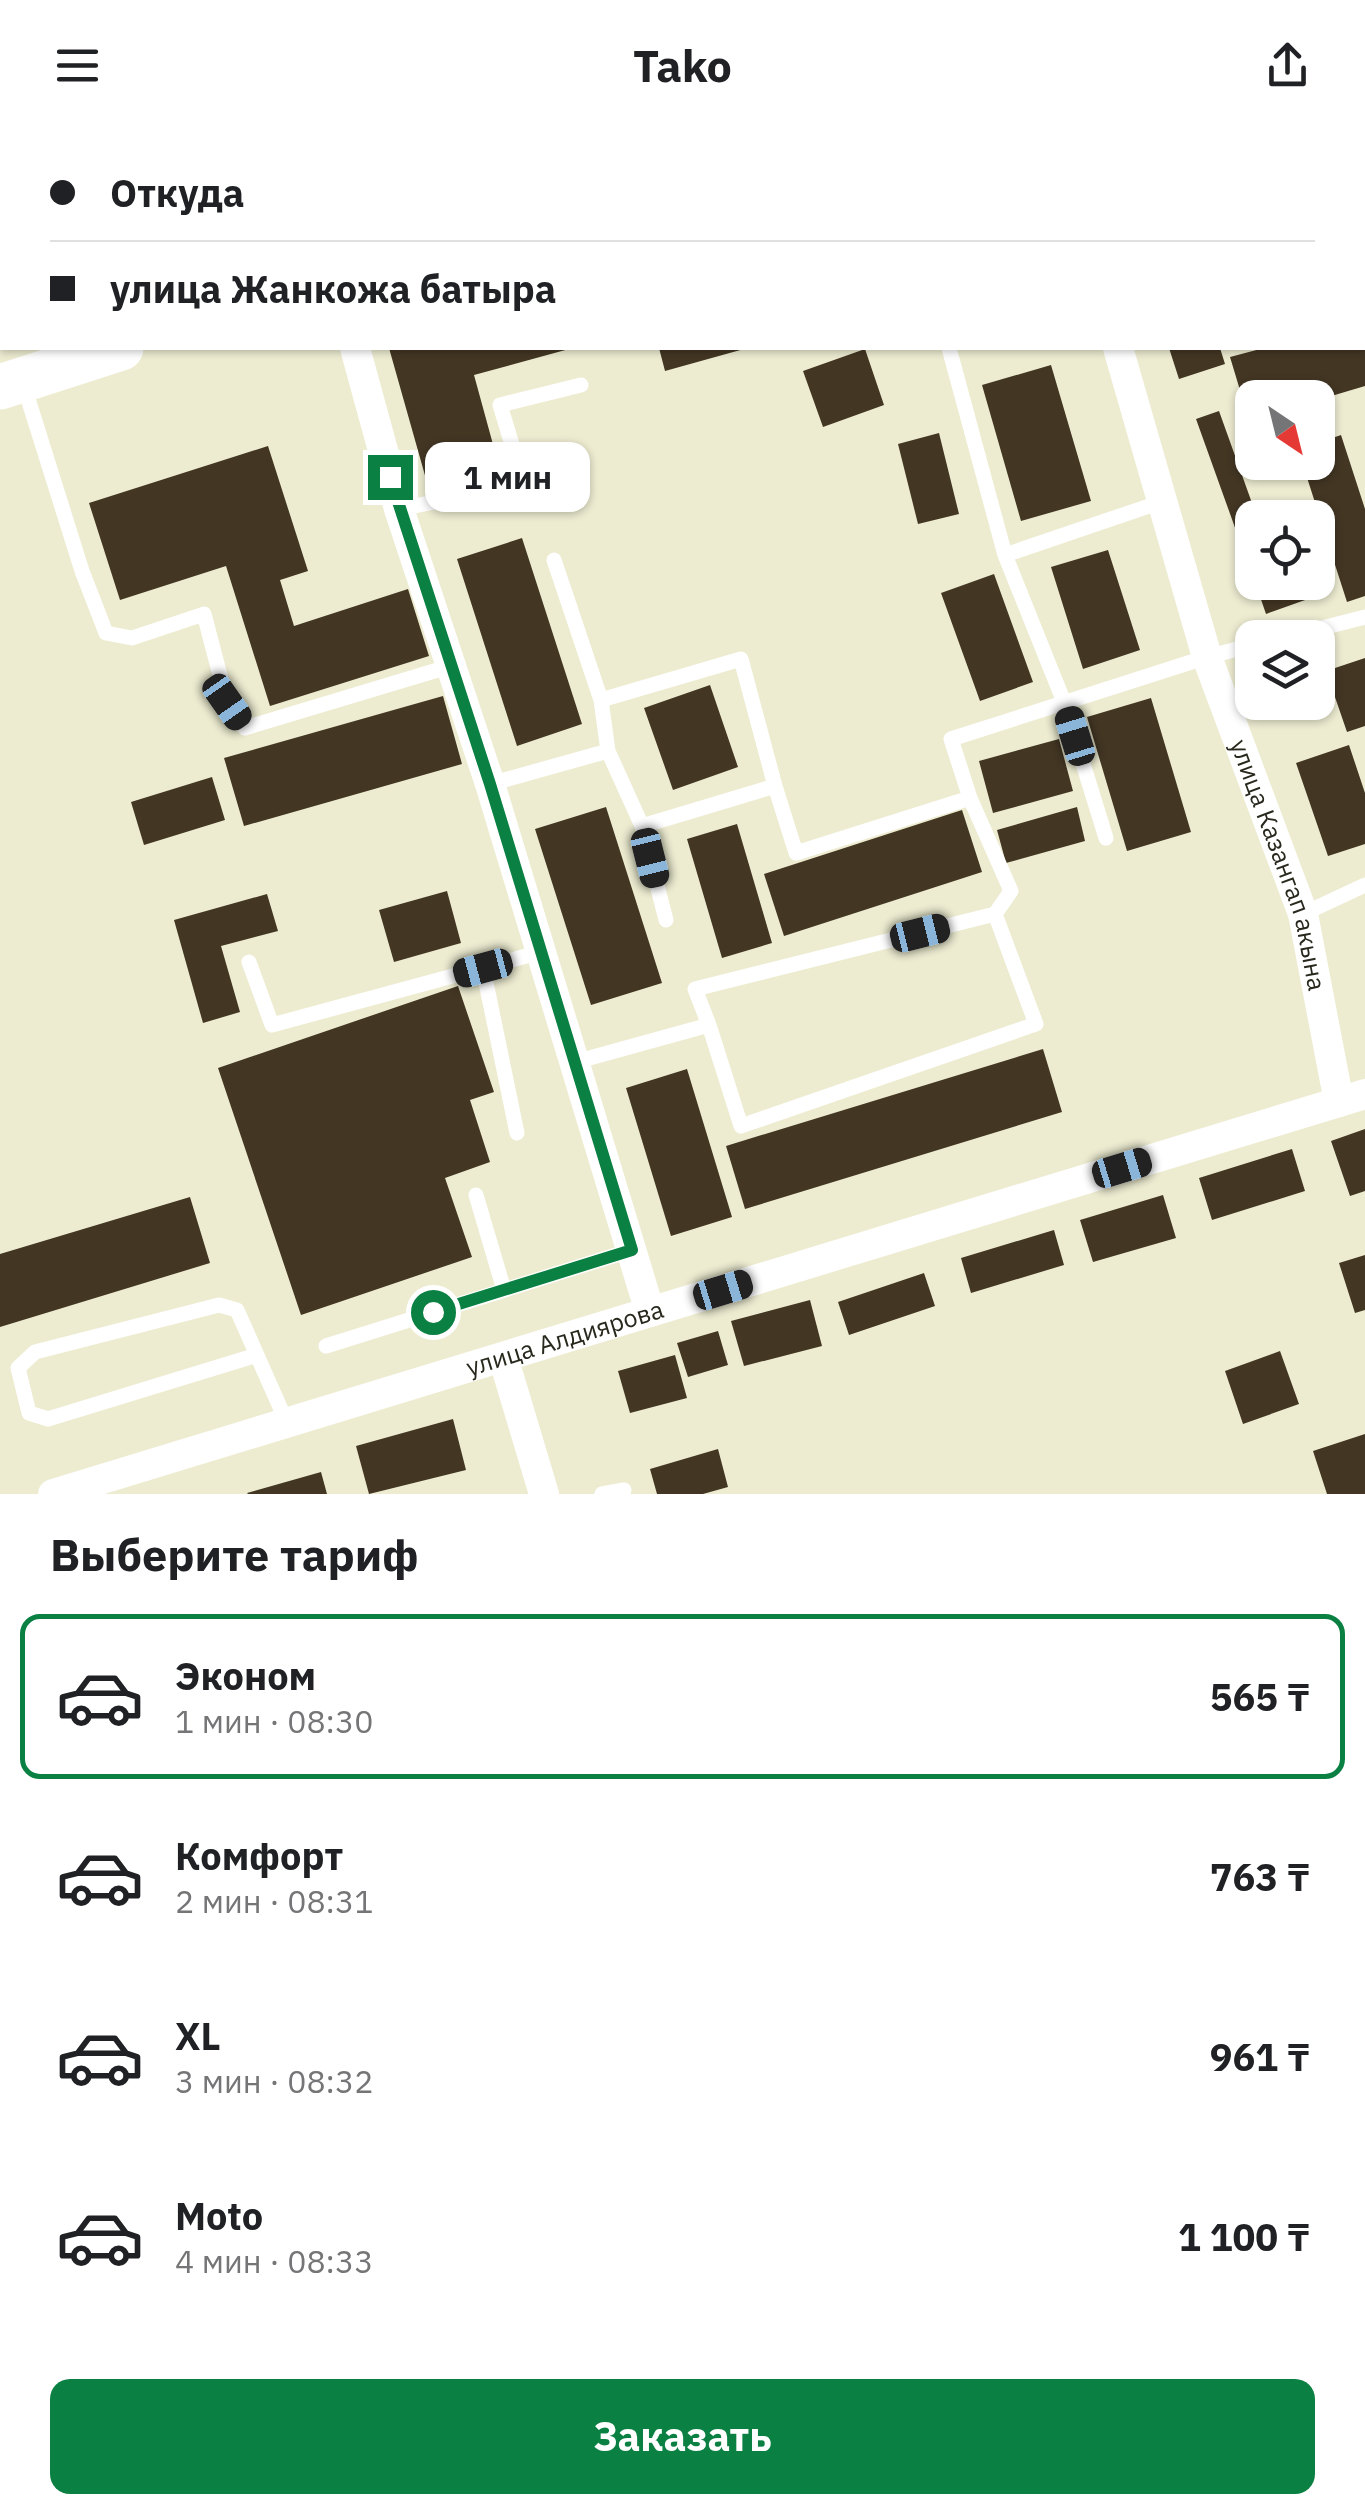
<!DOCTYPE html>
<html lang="ru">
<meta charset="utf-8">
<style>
:root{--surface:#fff;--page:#f6f6f6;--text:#202124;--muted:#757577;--line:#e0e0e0;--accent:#0b8043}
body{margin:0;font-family:"IBM Plex Sans",sans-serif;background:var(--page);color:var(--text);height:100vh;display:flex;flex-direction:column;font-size:38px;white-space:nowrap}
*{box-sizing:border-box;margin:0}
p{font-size:32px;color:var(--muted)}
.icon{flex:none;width:55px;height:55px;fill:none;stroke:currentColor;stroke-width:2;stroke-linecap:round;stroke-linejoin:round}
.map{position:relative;height:1364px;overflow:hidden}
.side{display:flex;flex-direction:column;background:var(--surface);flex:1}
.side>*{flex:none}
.guide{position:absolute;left:0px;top:0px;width:1365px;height:220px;box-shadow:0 2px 8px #0004;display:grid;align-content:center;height:220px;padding:0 50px;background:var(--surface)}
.needle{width:65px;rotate:145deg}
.buttons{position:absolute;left:1235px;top:250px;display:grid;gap:20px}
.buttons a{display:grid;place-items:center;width:100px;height:100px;border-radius:20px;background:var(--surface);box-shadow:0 2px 8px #0004;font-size:50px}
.end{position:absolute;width:45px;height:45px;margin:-22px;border:12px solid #0b8043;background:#fff;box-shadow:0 0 0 5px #fff}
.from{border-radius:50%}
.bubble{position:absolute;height:70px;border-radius:20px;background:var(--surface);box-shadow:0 2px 8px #0004;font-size:32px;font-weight:700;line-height:70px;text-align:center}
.car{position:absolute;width:30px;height:60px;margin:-30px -15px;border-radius:12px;box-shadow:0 0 8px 2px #0007;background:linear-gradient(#222 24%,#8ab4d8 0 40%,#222 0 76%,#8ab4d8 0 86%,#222 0)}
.guide b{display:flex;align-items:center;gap:35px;height:95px;font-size:38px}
.guide b+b{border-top:2px solid var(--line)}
.guide i{width:25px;height:25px;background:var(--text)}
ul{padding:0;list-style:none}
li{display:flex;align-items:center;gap:30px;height:165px;margin:0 20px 15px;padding:0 30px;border:5px solid transparent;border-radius:20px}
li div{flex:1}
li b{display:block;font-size:38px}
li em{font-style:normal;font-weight:700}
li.selected{border-color:var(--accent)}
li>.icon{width:90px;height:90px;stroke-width:1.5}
h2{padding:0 50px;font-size:45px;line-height:120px}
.cta{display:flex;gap:20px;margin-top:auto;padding:20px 50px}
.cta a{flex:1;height:115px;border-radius:20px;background:var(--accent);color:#fff;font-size:40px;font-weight:700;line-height:115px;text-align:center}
header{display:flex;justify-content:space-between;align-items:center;height:130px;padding:0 50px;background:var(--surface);font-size:45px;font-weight:700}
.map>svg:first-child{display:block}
.building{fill:#433623}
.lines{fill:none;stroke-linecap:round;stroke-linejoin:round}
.lane{stroke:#fff;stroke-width:15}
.street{stroke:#fff;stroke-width:30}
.secondary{stroke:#fff;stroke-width:45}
.route{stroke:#0b8043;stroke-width:12}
.labels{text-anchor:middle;stroke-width:10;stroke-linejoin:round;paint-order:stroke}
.street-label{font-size:25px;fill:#28281d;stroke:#faf9de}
</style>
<header><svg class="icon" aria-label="menu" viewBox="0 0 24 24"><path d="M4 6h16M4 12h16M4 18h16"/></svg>Tako<svg class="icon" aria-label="share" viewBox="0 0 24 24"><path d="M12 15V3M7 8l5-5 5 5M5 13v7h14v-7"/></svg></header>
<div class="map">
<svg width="1365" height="1364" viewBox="0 0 1365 1364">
<rect width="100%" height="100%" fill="#edecd1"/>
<path class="building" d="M 389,218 L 568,218 L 569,219 L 474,245 L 497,329 L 426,349 Z
M 659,218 L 744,218 L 744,219 L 665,241 Z
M 1169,218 L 1220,218 L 1225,234 L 1179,249 Z
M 1264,218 L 1365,218 L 1365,256 L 1318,270 L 1252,268 L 1252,289 L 1249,290 L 1230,227 Z
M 865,219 L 884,275 L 823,297 L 803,241 Z
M 1051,235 L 1091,371 L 1021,391 L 982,255 Z
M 1219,281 L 1257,387 L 1290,375 L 1294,388 L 1252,388 L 1252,445 L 1196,289 Z
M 939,303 L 959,384 L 918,394 L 898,314 Z
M 1341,305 L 1365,379 L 1365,466 L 1347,472 L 1302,332 L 1318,332 L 1318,313 Z
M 268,316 L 308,441 L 280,450 L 294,496 L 408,459 L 429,526 L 270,576 L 226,436 L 120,470 L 89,373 Z
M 522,408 L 582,594 L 517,616 L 457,429 Z
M 1108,420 L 1140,520 L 1083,539 L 1051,437 Z
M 994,444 L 1033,552 L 980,571 L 941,463 Z
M 1255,452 L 1318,452 L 1322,464 L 1266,484 Z
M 1365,528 L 1365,596 L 1347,602 L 1326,541 Z
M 710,555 L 738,637 L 673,660 L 644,578 Z
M 443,566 L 462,634 L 244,696 L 224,628 Z
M 1151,568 L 1191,702 L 1127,721 L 1087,587 Z
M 1059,609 L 1073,661 L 993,683 L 979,631 Z
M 1349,615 L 1365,663 L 1365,714 L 1328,726 L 1296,633 Z
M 212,647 L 225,690 L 144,715 L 131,672 Z
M 606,677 L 662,853 L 591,875 L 535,699 Z
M 1077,677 L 1085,711 L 1006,733 L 997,700 Z
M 962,680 L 982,742 L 784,806 L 764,744 Z
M 737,694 L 772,813 L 722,828 L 687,709 Z
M 447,761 L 461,813 L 394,832 L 379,780 Z
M 267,764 L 278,801 L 221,816 L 240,882 L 203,893 L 174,790 Z
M 458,856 L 494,962 L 470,970 L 490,1032 L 445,1048 L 472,1127 L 301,1185 L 218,938 Z
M 1043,919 L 1062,982 L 745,1079 L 726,1016 Z
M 687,939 L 732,1087 L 671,1106 L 626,958 Z
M 1365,999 L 1365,1061 L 1350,1066 L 1331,1011 Z
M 1292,1019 L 1305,1061 L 1212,1090 L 1199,1048 Z
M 1163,1065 L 1176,1108 L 1093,1132 L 1080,1090 Z
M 190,1067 L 210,1133 L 0,1197 L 0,1124 Z
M 1054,1100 L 1064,1135 L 971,1163 L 961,1128 Z
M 1365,1125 L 1365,1180 L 1355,1183 L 1339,1133 Z
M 924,1143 L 935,1176 L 849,1205 L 838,1172 Z
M 810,1170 L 822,1216 L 744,1236 L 731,1191 Z
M 718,1201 L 728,1235 L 688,1247 L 677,1213 Z
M 1280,1221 L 1299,1274 L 1243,1294 L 1225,1241 Z
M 675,1225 L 687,1268 L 630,1283 L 618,1241 Z
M 453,1289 L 466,1340 L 369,1364 L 356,1316 Z
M 1365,1304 L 1365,1364 L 1327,1364 L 1313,1321 Z
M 718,1319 L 728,1357 L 703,1364 L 657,1364 L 650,1339 Z
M 321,1342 L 327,1364 L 248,1364 L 247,1363 Z"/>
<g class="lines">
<path class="lane" d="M 1362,17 L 1365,16
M 1362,110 L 1365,109
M 1362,166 L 1365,165
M 949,218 L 1005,425 L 1161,372
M 24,256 L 82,441 L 106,503 L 132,508 L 204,484 L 227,572 L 245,598 L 451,536
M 399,379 L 524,354 L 500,275 L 581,255
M 1005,425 L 1064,572 L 1106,708
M 554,430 L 601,570 L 608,621
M 1283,508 L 1365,487
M 601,570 L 741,529 L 775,656
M 490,654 L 608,621 L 642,696 L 775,656 L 796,723 L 970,668 L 951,609 L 1207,527 L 1252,515
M 642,696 L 666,790
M 1303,784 L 1365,755
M 249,832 L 272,895 L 541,822
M 483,838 L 517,1003
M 709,895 L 695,859 L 995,784
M 575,932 L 709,895 L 741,996 L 1036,894 L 995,784 L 1011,761 L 970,668
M 476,1065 L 504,1160
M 326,1216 L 632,1120
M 257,1225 L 48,1289 L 29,1283 L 18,1238 L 35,1222 L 219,1175 L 237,1180 L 287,1293
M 602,1364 L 624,1360"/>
<g class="street">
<path d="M 284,0 L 284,2"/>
<path d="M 1050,0 L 1050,2"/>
<path d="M 129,2 L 132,0"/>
<path d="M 355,218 L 399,379 L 490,654 L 650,1182"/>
<path id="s1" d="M 1118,218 L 1207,527 L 1303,784 L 1339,972"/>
<path d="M 503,1227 L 544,1364"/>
<path id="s2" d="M 53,1364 L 1365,964"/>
</g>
<path class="secondary" d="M 805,2 L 813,0
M 0,257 L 121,218"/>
</g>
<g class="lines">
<path class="route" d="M 390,347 L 490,654 L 632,1120 L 433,1182"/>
</g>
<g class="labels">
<g class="street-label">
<text dy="9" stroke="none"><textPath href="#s1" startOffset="542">улица Казангап акына</textPath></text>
<text dy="9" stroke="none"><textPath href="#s2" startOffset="535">улица Алдиярова</textPath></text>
</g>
</g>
</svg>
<div class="buttons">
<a><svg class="needle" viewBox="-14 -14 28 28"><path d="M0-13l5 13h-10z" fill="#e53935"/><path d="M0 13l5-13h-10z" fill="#757577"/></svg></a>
<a><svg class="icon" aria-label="locate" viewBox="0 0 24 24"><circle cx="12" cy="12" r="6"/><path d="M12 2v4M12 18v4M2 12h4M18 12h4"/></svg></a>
<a><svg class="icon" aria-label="layers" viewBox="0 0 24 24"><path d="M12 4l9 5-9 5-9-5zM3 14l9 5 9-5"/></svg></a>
</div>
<i class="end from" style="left:433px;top:1182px"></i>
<i class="end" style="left:390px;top:347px"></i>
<div class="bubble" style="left:425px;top:312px;width:165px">1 мин</div>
<i class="car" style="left:227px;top:572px;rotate:145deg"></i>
<i class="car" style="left:1075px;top:606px;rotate:343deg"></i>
<i class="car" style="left:650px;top:728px;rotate:166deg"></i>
<i class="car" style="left:920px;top:803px;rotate:76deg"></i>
<i class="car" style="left:483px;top:838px;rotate:255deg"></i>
<i class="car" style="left:1122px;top:1038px;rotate:73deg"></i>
<i class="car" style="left:723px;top:1160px;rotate:73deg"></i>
<div class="guide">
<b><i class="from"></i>Откуда</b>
<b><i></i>улица Жанкожа батыра</b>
</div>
</div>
<section class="side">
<h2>Выберите тариф</h2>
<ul>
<li class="selected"><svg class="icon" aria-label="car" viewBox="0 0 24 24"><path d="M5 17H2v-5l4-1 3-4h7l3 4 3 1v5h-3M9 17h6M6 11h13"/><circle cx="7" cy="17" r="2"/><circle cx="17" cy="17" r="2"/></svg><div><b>Эконом</b><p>1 мин · 08:30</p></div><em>565 ₸</em></li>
<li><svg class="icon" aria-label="car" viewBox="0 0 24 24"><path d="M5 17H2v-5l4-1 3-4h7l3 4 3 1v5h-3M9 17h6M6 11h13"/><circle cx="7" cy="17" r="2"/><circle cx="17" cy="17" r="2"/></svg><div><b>Комфорт</b><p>2 мин · 08:31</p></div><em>763 ₸</em></li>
<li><svg class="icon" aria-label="car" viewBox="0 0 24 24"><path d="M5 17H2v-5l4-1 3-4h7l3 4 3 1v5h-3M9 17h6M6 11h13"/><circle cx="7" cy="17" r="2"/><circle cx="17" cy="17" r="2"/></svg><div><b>XL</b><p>3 мин · 08:32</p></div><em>961 ₸</em></li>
<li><svg class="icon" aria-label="car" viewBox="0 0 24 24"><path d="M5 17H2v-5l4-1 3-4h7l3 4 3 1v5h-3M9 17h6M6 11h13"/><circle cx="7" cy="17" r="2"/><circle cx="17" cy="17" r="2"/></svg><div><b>Moto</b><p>4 мин · 08:33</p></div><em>1 100 ₸</em></li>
</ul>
<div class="cta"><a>Заказать</a></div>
</section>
